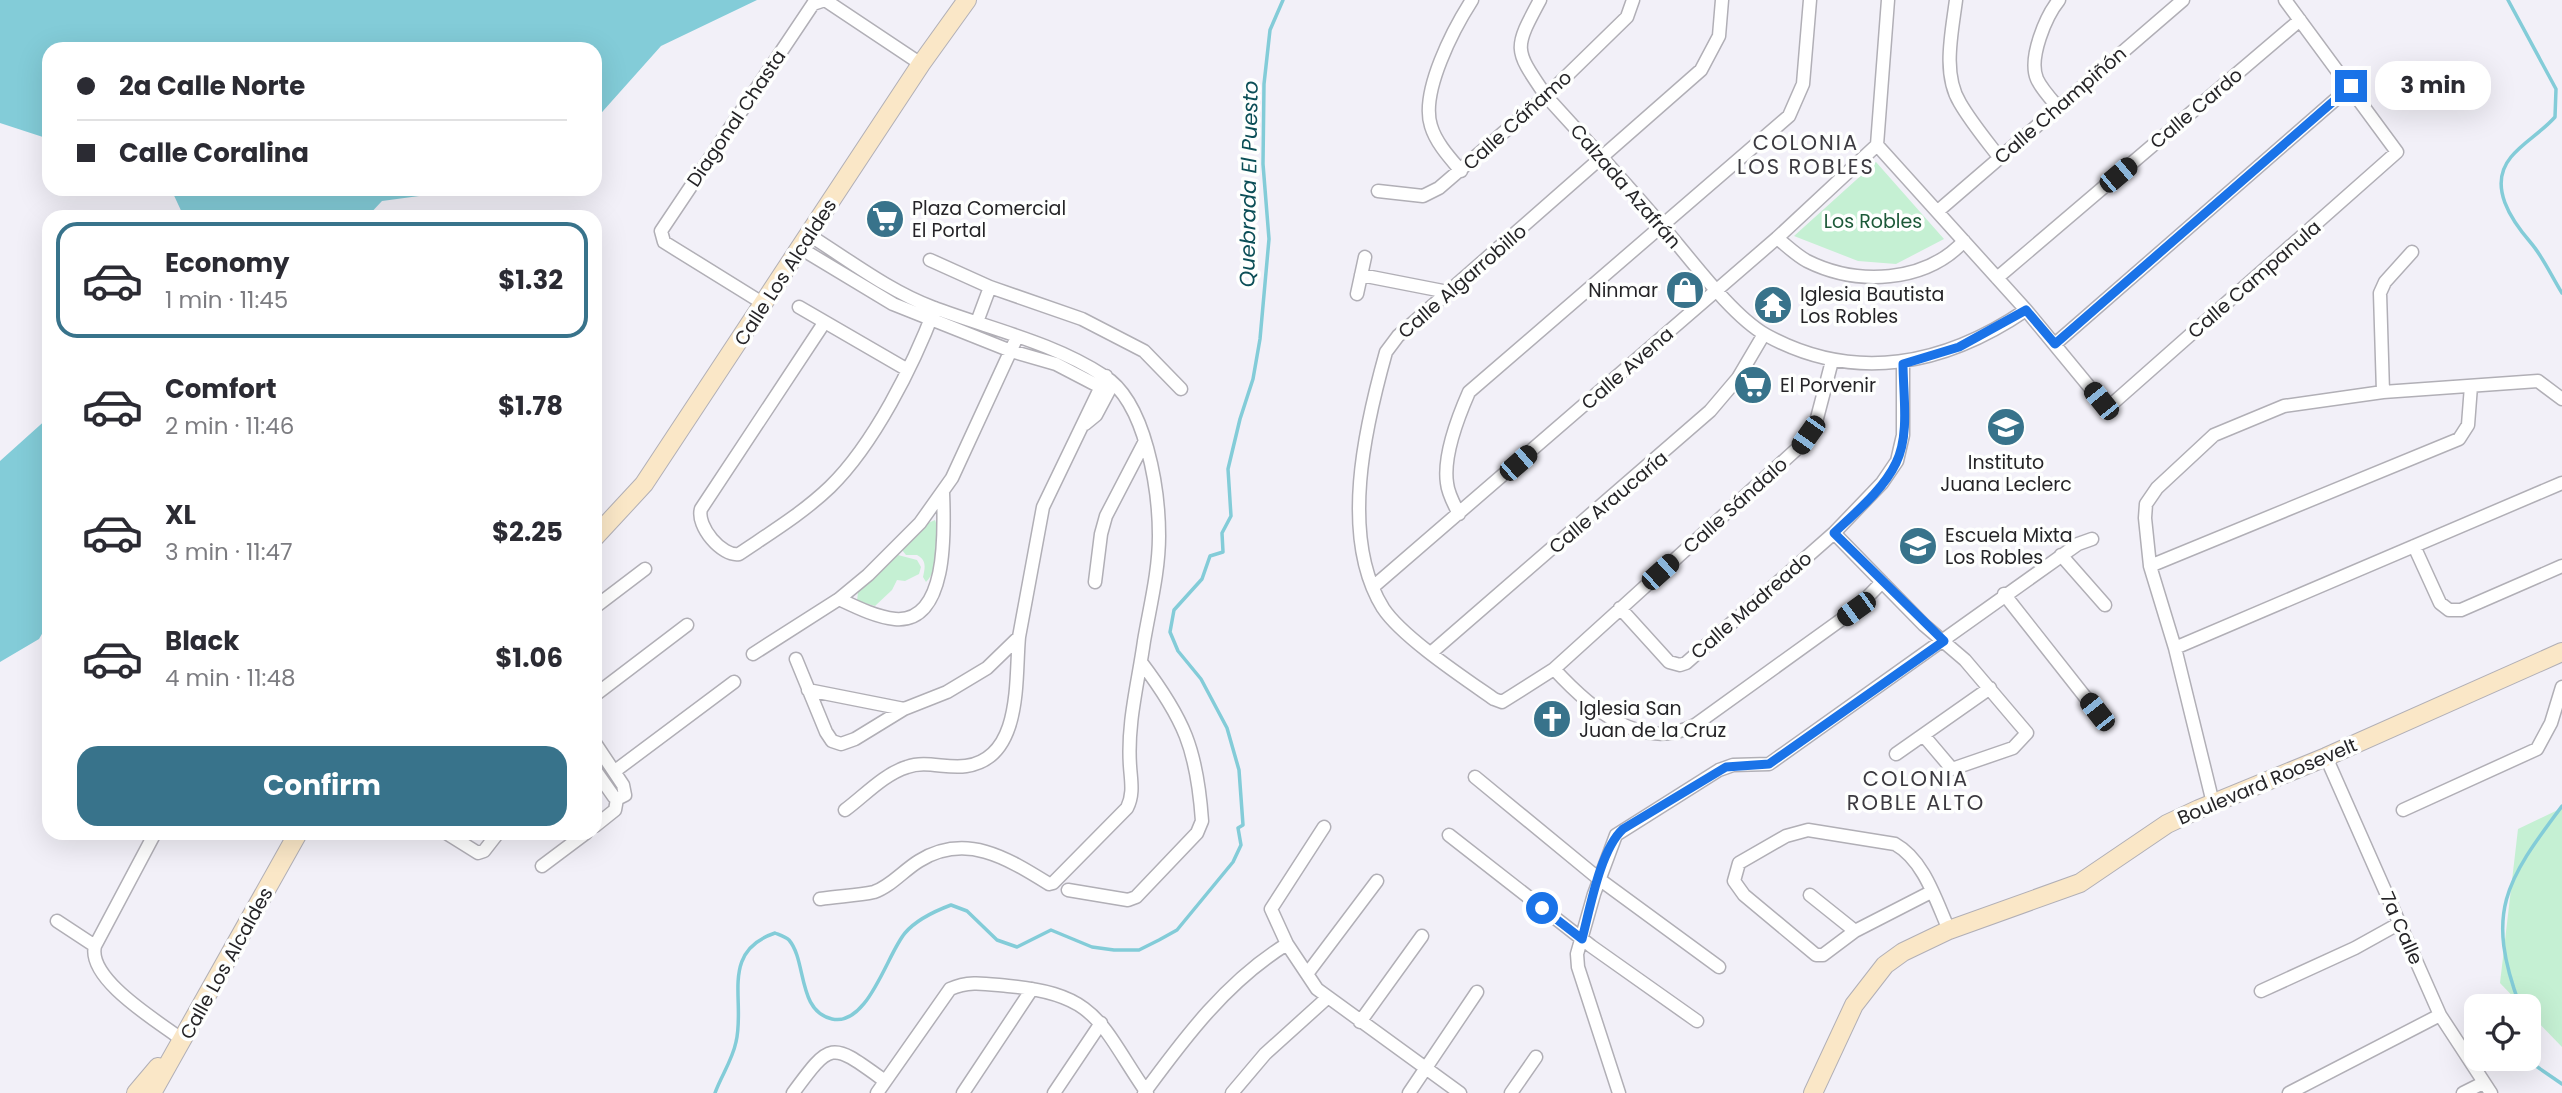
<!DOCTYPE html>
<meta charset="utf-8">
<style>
:root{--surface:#fff;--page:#f2f2f3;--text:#2b2b33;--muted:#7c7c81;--line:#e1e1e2;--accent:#38738b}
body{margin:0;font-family:Poppins,sans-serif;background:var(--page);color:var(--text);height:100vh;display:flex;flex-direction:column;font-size:26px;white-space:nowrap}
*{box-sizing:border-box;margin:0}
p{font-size:23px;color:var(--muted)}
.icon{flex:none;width:38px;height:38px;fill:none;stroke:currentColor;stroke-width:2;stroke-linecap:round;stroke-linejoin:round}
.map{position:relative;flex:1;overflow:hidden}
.details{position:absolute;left:42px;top:210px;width:560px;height:630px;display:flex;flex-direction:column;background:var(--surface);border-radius:21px;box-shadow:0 7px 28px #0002}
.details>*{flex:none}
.guide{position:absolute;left:42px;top:42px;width:560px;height:154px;border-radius:21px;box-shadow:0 7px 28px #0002;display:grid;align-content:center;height:154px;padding:0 35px;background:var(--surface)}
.controls{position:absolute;left:2464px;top:994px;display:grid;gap:14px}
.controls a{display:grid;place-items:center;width:77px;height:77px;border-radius:14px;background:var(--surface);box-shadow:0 7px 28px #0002;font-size:35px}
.end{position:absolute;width:32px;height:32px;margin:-16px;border:9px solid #1a73e8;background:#fff;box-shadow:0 0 0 4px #fff}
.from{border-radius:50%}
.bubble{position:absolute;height:49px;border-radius:21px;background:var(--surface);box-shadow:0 7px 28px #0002;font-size:23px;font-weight:700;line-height:49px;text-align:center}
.car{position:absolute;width:21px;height:42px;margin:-21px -10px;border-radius:9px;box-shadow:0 0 5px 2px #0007;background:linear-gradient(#222 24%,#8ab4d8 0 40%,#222 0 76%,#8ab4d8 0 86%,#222 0)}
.guide b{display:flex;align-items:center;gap:24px;height:66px;font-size:26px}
.guide b+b{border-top:2px solid var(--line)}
.guide i{width:18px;height:18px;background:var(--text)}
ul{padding:12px 0 0;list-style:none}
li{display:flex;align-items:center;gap:21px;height:116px;margin:0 14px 10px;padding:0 21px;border:4px solid transparent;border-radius:21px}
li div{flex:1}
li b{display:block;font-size:26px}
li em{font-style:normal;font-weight:700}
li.on{border-color:var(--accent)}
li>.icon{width:63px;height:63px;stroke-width:1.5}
.primary-button{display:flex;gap:14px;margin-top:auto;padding:14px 35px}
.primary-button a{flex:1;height:80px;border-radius:21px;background:var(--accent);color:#fff;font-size:28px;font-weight:700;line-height:80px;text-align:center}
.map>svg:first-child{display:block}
.green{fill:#c5f0d3}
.water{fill:#83ccd8}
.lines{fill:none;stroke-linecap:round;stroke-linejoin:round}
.stream{stroke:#83ccd8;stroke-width:3.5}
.minor-casing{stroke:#b1afb6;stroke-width:15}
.secondary-casing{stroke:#b1afb6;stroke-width:20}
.minor{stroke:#fff;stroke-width:12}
.secondary{stroke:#fae7c7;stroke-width:18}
.route{stroke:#1a73e8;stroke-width:9}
.labels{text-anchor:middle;stroke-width:7;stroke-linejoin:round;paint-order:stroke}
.street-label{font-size:19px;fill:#252427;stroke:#fefffe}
.poi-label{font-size:19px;fill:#252427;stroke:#fefffe;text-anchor:start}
.park-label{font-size:19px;fill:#1c5938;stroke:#fefffe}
.neighbourhood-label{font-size:21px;letter-spacing:2px;fill:#3c3a40;stroke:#fefffe}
.water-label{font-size:21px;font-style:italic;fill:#0b4e57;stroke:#fefffe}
</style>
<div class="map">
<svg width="2562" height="1093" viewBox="0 0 2562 1093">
<rect width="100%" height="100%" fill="#f2f0f8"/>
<path class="green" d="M 1876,162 L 1944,239 L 1896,264 L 1858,261 L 1794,236 Z
M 935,520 C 942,536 938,571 926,582 L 923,577 C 925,568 927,560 917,555 L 906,555 L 902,550 L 926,524 Z
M 898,555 L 917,560 L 921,567 L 919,574 L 905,581 L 897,580 L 892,590 L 875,606 L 857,601 L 858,592 Z
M 2562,808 L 2562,1047 L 2529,1013 L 2529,1006 L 2522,1006 L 2500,983 L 2518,829 Z"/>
<path class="water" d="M 0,0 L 757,0 L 661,46 L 595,120 L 595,49 L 49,49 L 49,139 L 0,123 Z
M 171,189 L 439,189 L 434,194 L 382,201 L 367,217 L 184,217 Z
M 49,417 L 49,622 L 39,639 L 0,662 L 0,461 Z"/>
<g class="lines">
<path class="stream" d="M 2508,0 L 2556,89 L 2555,117 C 2542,132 2523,142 2511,157 C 2487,186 2512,221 2531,243 C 2543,257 2552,277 2562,293
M 2520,1006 C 2485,912 2505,882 2562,806
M 2529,1025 L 2534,1035 L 2536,1066 L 2562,1084
M 715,1093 C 721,1076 732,1061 736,1042 C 746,1001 719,952 775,933 C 780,935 786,937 789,940 C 807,961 797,1011 832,1019 C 868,1027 887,954 905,933 C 916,920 935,911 951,905 L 967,911 L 997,940 L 1017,947 L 1051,930 L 1092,947 L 1114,950 L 1139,950 L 1159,940 L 1177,930 L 1233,862 L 1241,845 L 1238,828 L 1243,825 L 1239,770 L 1227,728 L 1201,679 L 1178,651 L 1170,632 L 1174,610 L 1202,579 L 1210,556 L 1223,552 L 1222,533 L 1231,516 L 1228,469 L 1240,419 L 1253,379 L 1260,339 L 1269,239 L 1263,164 L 1264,84 L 1270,30 L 1283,0"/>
<defs>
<path id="minor" d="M 1540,0 C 1513,50 1514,49 1546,96 C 1585,139 1625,182 1663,227 C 1690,258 1731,315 1766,335 C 1855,384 1945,365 2026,310
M 1722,0 L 1719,36 L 1701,70 L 1398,336 L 1386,352 C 1365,427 1339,537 1383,608 C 1402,637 1464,678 1494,699 L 1502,702 L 1554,669 L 1799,447 L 1816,422 L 1832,361
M 1956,0 C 1952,32 1942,74 1960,103 C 1971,122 1986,140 1999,157
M 2057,106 C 2050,98 2041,88 2037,79 C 2028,58 2046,16 2059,0
M 1877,145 L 2026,310 L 2101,401 L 2112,404 L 2397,152 L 2285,0
M 1877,145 L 1888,0
M 1461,171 C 1450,158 1436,143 1431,126 C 1420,92 1454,28 1472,0
M 1378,191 L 1423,196 L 1439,188 L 1546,96 L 1627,17 L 1633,0
M 1938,211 L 2183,0
M 809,235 C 849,260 889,291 932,307 C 990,329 1052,342 1104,376 C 1146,402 1159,490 1159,536 C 1159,571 1150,606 1144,641 C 1138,684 1127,723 1130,766 C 1131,781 1134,794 1127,808 L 1053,883 L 1049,884 C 1007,858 966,832 919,861 C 904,870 890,887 874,892 C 857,896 837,896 820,899
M 1777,238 C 1786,245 1796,255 1807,261 C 1857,286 1925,283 1964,241
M 800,248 L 893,304 L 1011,351 L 1056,364 L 1106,390
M 930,260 L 990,287 L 1082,319 L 1144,351 L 1181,389
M 1361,275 L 1448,292
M 1997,278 L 2300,20
M 1357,294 L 1365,257
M 764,304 L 664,242 L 661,231 L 813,4 L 825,0 L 921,64
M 799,307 L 906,369
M 977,322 L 990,287
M 824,323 L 701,509 C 696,526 722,557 739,554 C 770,533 803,513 830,487 C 874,444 913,366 935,308
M 2055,344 L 2351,86
M 2383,392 L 2380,293 L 2385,282 L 2412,252
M 1085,424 L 1096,415 L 1112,385
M 1459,514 C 1454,504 1448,494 1447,483 C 1443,456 1458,417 1469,392 L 1789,116 L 1803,84 L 1810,0
M 1834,533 L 1924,625 L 1965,660 L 2027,733 L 2013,748 L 1952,769 L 1924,736
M 2414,546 L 2440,603 L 2449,610 L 2461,610 L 2562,566
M 2061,555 L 2105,605
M 2150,566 L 2459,439 L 2468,425 L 2471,386
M 1095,582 L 1101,534 L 1106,516 L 1145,441
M 1373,587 L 1777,238 L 1877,145
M 2004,594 L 2097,712
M 839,599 C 856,607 876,617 895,619 C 950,624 944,524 943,492
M 595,607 L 645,569
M 1620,608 L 1669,662 L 1680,665 L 1686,663 L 1834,533 L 1882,483 L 1897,461 L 1903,435 L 1903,364
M 2175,648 L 2562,483
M 1432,652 L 1710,411 L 1738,378 L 1764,334
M 753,654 L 839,599 L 868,575 L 920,523 L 952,478 L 1017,337
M 796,659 L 826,732 L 832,741 L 841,744 L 855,739 L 904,709 L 947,692 L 987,668 L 1019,637 L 1043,507 L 1106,376
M 1554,669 C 1590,708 1641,753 1695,725 L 1856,609 L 1882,582
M 808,690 L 904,709
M 595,695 L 687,625
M 595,743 L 623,785 L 625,795 L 617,799 L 614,797 L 595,770
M 1896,754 L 1990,688
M 2326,757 L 2440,1015 L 2491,1093
M 615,771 L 734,682
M 1475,777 L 1599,879 L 1719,967
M 2213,803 L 2175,648 L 2150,566 L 2145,518 L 2146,504 L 2157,488 L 2214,435 L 2284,406 L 2383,392 L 2538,381 L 2562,399
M 845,810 C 864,796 884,774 907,767 C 926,760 946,769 966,766 C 1023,758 1015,678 1019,637
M 2403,810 L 2537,749 L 2551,723 L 2562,687
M 595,826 L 615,810 L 617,799
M 1324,827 L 1271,909 L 1287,944 L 1317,989 L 1460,1093
M 446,833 L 478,853 L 484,851 L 498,833
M 1449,835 L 1591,946 L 1697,1021
M 542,866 L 586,833
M 1068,890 L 1128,900 L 1136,897 L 1197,833 L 1202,821 C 1197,749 1184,719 1141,662
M 1931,892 L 1855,931 L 1823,955 L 1816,955 L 1744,895 L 1734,881 L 1739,863 L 1786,836 L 1808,830 L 1895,844 C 1924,860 1936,901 1949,930
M 1810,895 L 1855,931
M 57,921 L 95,946 C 87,978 154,1019 177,1036
M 95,946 L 155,833
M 1307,974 L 1377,881
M 2261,991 L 2355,948 L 2400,923
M 1360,1022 L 1422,936
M 793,1093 C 832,1040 831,1042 885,1081
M 877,1093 L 950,989 C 969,980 987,984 1008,986 C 1099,994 1100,1025 1147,1093
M 963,1093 L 1032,989
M 1054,1093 L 1101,1023
M 1144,1093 C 1185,1037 1227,981 1287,944
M 1232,1093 L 1265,1054 L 1327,998
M 1409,1093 L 1477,992
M 1511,1093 L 1536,1057
M 1619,1093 L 1578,967 L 1577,954 L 1594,894 L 1616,835 L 1719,770 L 1733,765 L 1769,764 L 2078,544 L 2092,539
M 2289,1093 L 2440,1015
M 2463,1093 L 2483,1083"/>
<path id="secondary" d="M 595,537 L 644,484 L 921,64 L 967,0
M 136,1093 L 158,1067
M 152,1093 L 298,833
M 1813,1093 L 1854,1005 L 1885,965 L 1903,952 L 1949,930 L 2080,883 L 2167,824 L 2199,809 L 2326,757 L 2562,652"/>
</defs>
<use href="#minor" class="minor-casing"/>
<use href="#secondary" class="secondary-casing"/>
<use href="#minor" class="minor"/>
<use href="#secondary" class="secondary"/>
</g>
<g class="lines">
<path class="route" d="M 1542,908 L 1582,939 C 1590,909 1600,850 1623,829 L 1726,767 L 1769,764 L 1944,641 L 1834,533 C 1856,512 1883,490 1896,463 C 1910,435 1903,394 1903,364 L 1959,347 L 2026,310 L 2055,344 L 2351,86"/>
</g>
<defs>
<symbol id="supermarket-disc" viewBox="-11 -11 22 22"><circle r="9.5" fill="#38738b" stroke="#fefffe"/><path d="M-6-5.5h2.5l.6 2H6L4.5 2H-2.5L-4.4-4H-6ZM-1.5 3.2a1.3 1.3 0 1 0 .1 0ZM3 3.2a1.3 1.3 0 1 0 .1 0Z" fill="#fff"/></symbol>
<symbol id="shop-disc" viewBox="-11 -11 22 22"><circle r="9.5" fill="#38738b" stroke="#fefffe"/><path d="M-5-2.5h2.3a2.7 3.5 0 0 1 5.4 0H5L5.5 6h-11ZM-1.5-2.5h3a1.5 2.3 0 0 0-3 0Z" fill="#fff"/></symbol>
<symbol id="temple-disc" viewBox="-11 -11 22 22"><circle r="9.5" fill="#38738b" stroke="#fefffe"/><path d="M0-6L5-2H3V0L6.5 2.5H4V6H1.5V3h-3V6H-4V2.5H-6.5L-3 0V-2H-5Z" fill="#fff"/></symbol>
<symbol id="school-disc" viewBox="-11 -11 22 22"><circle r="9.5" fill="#38738b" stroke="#fefffe"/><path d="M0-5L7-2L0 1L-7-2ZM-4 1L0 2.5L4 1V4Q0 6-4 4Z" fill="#fff"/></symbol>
<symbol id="church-disc" viewBox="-11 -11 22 22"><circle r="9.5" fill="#38738b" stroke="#fefffe"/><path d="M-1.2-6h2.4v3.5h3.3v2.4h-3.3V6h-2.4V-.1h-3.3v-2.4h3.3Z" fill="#fff"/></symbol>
</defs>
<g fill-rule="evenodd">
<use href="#supermarket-disc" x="863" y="197" width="44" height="44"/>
<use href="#shop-disc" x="1663" y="268" width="44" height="44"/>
<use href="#temple-disc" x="1751" y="283" width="44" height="44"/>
<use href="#supermarket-disc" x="1731" y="363" width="44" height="44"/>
<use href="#school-disc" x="1984" y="405" width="44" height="44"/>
<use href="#school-disc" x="1896" y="524" width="44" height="44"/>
<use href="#church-disc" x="1530" y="697" width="44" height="44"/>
</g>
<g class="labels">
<g class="street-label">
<text transform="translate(2060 105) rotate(-41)" y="7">Calle Champiñón</text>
<text transform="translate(2196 108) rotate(-40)" y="7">Calle Cardo</text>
<text transform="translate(736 118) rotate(-56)" y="7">Diagonal Chasta</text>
<text transform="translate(1517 120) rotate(-42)" y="7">Calle Cáñamo</text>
<text transform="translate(1626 186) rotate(49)" y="7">Calzada Azafrán</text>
<text transform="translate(785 272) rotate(-57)" y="7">Calle Los Alcaldes</text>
<text transform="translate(2254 279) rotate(-41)" y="7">Calle Campanula</text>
<text transform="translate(1462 281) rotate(-41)" y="7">Calle Algarrobillo</text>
<text transform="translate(1627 368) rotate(-41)" y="7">Calle Avena</text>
<text transform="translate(1608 502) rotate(-40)" y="7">Calle Araucaría</text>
<text transform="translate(1735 505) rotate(-42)" y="7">Calle Sándalo</text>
<text transform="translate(1751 605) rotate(-41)" y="7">Calle Madreado</text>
<text transform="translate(2267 781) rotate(-23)" y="7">Boulevard Roosevelt</text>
<text transform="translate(2402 928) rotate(66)" y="7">7a Calle</text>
<text transform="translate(226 963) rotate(-61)" y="7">Calle Los Alcaldes</text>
</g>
<g class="poi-label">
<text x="912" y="215">Plaza Comercial<tspan x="912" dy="22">El Portal</tspan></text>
<text x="1658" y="297" text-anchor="end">Ninmar</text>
<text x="1800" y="301">Iglesia Bautista<tspan x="1800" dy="22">Los Robles</tspan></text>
<text x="1780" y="392">El Porvenir</text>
<text x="2006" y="469" text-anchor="middle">Instituto<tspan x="2006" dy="22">Juana Leclerc</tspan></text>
<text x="1945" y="542">Escuela Mixta<tspan x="1945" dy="22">Los Robles</tspan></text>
<text x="1579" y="715">Iglesia San<tspan x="1579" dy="22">Juan de la Cruz</tspan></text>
</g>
<g class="park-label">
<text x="1873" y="228">Los Robles</text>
</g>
<g class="neighbourhood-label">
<text x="1806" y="150">COLONIA<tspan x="1806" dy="24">LOS ROBLES</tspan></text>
<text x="1916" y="786">COLONIA<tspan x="1916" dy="24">ROBLE ALTO</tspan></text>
</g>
<g class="water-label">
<text transform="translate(1249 184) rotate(-89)" y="7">Quebrada El Puesto</text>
</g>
</g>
</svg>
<div class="controls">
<a><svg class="icon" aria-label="locate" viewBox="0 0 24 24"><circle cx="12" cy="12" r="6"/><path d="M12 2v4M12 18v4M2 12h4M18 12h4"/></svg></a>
</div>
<i class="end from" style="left:1542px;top:908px"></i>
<i class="end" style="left:2351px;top:86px"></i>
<div class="bubble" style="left:2375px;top:61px;width:116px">3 min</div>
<i class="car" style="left:2118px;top:175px;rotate:50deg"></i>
<i class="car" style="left:2101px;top:401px;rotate:321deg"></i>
<i class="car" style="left:1808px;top:435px;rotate:215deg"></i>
<i class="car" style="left:1518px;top:463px;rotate:49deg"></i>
<i class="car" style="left:1660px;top:572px;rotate:48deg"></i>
<i class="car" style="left:1856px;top:609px;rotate:234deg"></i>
<i class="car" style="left:2097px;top:712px;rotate:322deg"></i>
<div class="guide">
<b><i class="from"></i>2a Calle Norte</b>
<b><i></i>Calle Coralina</b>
</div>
<section class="details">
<ul>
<li class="on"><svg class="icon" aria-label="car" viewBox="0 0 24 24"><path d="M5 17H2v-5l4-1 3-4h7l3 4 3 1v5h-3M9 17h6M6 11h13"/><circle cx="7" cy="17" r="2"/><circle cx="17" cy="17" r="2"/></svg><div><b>Economy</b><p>1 min · 11:45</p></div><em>$1.32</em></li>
<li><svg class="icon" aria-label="car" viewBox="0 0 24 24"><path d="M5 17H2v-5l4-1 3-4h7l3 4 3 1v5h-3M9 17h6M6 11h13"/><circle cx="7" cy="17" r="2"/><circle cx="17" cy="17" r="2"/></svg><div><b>Comfort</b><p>2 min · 11:46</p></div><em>$1.78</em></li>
<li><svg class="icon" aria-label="car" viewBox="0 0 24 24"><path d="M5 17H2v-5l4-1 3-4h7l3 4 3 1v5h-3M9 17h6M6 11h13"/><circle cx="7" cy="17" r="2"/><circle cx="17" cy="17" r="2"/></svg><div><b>XL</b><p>3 min · 11:47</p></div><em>$2.25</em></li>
<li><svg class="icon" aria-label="car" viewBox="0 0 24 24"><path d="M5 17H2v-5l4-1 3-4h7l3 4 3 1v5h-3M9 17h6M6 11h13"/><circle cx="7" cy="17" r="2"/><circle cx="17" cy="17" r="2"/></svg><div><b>Black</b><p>4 min · 11:48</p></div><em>$1.06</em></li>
</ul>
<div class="primary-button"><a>Confirm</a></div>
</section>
</div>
